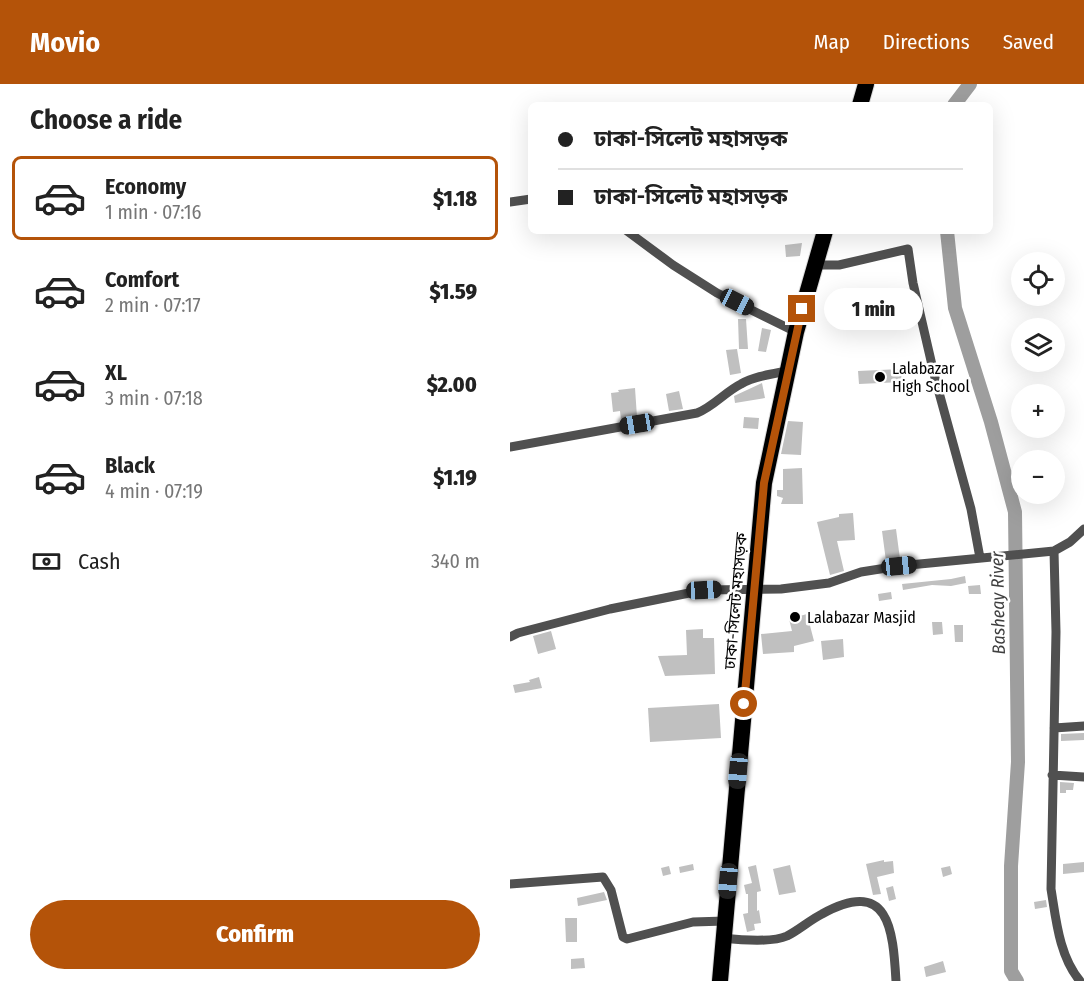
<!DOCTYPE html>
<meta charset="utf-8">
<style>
:root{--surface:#fff;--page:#f6f6f6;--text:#222;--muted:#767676;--line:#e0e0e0;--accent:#b45309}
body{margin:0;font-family:"Fira Sans Condensed","Noto Sans Bengali",sans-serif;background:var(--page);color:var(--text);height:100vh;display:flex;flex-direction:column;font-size:22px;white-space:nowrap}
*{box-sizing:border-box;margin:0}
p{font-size:20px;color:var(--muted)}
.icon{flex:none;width:33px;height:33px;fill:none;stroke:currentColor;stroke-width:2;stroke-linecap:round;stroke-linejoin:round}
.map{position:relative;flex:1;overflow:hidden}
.drawer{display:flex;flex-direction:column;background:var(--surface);width:510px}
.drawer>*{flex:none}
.banner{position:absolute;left:18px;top:18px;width:465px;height:132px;border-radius:9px;box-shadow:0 6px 24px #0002;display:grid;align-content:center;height:132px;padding:0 30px;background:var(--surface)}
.buttons{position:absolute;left:501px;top:168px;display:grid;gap:12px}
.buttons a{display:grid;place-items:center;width:54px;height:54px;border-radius:50%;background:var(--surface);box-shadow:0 6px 24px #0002;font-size:30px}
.end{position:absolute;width:27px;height:27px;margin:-14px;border:8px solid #b45309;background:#fff;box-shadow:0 0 0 3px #fff}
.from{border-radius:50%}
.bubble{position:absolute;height:42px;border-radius:21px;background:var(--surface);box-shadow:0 6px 24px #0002;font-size:20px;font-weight:800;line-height:42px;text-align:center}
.car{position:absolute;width:18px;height:36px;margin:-18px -9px;border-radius:8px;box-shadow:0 0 4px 2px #0007;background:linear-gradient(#222 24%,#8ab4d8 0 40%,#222 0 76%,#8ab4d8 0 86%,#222 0)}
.banner b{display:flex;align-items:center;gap:21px;height:57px;font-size:22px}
.banner b+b{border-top:2px solid var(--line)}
.banner i{width:15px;height:15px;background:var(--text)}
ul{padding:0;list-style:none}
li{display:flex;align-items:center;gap:18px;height:84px;margin:0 12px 9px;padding:0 18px;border:3px solid transparent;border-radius:9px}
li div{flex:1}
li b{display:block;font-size:22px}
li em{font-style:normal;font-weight:800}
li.selected{border-color:var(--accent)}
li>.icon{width:54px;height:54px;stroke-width:1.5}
h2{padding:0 30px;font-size:27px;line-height:72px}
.pay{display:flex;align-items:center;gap:15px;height:66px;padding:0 30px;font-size:22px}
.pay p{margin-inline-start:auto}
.primary-button{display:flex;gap:12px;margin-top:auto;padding:12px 30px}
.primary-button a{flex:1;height:69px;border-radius:36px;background:var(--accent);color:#fff;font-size:24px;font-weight:800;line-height:69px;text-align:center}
header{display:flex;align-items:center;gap:36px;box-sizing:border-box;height:84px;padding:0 30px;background:var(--accent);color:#fff}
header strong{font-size:28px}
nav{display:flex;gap:33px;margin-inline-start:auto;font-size:21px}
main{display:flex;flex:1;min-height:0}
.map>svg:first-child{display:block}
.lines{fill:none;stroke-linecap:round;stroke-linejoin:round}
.river{stroke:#9e9e9e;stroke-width:14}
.building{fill:#c0c0c0}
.highway-casing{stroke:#dbdbdb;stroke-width:18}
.street{stroke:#505050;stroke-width:9}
.highway{stroke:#000;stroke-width:16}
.route{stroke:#b45309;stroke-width:8}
.poi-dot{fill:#000;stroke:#fff;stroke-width:2}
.labels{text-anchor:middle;stroke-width:5;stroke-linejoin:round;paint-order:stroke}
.poi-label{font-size:16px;fill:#000;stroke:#fff;text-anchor:start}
.street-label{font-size:16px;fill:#000;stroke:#fff}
.water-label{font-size:18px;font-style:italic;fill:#3f3f3f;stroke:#fff}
</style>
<header>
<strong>Movio</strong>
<nav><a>Map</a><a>Directions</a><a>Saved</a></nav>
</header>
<main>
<section class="drawer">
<h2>Choose a ride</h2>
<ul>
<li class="selected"><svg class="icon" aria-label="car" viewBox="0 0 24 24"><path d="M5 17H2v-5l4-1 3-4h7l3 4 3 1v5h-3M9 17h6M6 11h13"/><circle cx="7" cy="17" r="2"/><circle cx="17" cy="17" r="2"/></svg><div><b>Economy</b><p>1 min · 07:16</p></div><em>$1.18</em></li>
<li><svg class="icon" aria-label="car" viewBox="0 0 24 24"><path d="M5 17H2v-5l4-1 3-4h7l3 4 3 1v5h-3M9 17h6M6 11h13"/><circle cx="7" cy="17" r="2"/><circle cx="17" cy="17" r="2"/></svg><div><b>Comfort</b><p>2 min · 07:17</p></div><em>$1.59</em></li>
<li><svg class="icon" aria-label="car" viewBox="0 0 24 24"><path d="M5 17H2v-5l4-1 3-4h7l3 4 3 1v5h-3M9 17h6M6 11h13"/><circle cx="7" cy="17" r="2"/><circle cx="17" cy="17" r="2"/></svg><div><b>XL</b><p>3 min · 07:18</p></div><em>$2.00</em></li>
<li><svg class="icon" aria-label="car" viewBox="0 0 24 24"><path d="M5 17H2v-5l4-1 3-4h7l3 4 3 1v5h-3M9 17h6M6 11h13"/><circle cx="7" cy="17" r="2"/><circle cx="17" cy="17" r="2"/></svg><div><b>Black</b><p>4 min · 07:19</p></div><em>$1.19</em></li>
</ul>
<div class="pay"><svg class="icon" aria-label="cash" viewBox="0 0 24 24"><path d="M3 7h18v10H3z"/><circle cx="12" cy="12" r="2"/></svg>Cash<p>340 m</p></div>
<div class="primary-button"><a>Confirm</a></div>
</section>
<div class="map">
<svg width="574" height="897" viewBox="0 0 574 897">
<rect width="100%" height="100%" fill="#fff"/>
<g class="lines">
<path class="river" d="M 444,21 L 460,0
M 437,147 L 445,224 L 481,338 L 505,428 L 508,678 L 501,782 L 501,887 L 507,897"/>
</g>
<path class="building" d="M 292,159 L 290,172 L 276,173 L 275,161 Z
M 353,220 L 355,228 L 319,236 L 321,227 Z
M 228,235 L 236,235 L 238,265 L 229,265 Z
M 252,244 L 261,246 L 256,268 L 248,267 Z
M 227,265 L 231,289 L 220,291 L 216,266 Z
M 391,285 L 392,298 L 349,300 L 348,287 Z
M 252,299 L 255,314 L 225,319 L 224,312 Z
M 125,304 L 127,333 L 111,336 L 110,327 L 103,328 L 101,309 L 109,308 L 108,306 Z
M 169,307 L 173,325 L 159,327 L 156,310 Z
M 234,333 L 249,334 L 248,345 L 233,344 Z
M 278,337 L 293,338 L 291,371 L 271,370 Z
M 292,384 L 293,420 L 271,420 L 273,414 L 267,412 L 267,406 L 273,406 L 273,385 Z
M 343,429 L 345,456 L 327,457 L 334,487 L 320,491 L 307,438 L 329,433 L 329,430 Z
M 386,445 L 390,475 L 376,477 L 372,447 Z
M 455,492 L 456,499 L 441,502 L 422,501 L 393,506 L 392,500 L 441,495 Z
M 470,501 L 471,510 L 459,510 L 458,502 Z
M 381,508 L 382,515 L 369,517 L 368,510 Z
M 297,530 L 304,557 L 284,562 L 284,568 L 253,570 L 251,550 L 282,547 L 279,535 Z
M 422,538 L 432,538 L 433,550 L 423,551 Z
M 444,541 L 453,541 L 453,558 L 445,558 Z
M 193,545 L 193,554 L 204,554 L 205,590 L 155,592 L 148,572 L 177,571 L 176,546 Z
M 41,547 L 46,565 L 28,570 L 23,552 Z
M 333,555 L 334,573 L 313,576 L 311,557 Z
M 29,593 L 32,604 L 5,609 L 3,601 L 20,598 L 19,596 Z
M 209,620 L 211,654 L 140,658 L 138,624 Z
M 574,649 L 574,656 L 551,657 L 551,650 Z
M 550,698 L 564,699 L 563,706 L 556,706 L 556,709 L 550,709 Z
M 374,776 L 374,778 L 383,777 L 384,789 L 367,793 L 371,810 L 363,811 L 356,780 Z
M 574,778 L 574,788 L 553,790 L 553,780 Z
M 183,780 L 184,786 L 170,789 L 169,783 Z
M 246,781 L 251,807 L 247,808 L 247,827 L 249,826 L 251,839 L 244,840 L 245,846 L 237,848 L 233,830 L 238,829 L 238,810 L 236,810 L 234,801 L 242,799 L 238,783 Z
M 280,781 L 286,808 L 269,811 L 263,785 Z
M 159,782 L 161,790 L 153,792 L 151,784 Z
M 440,782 L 442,790 L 433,793 L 431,784 Z
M 383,802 L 386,815 L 379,817 L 376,804 Z
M 94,808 L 97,816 L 68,822 L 67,814 Z
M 536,816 L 537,823 L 525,825 L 524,818 Z
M 55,834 L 67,834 L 67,858 L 56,858 Z
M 74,874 L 75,884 L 61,885 L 61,875 Z
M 433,877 L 436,888 L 416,893 L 414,883 Z"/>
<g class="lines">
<defs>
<path id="highway" d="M 350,21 L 356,0
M 210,897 L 254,399 L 286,248 L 315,147"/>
</defs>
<use href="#highway" class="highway-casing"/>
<path class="street" d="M 0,118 L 21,115
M 117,147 L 163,181 L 207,209 L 286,248
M 305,181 L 329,181 L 398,165 L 403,199 L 425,294 L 461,425 L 470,474
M 0,363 L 187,329 C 203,323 215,308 231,300 C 245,292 262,290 277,287
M 544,467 L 546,548 L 541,805 C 546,835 549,872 570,897
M 0,553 L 8,549 L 100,525 L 194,506 L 271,505 L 319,499 L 351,488 L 389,482 L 544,467 L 560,458 L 574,445
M 544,644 L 574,642
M 542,691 L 574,693
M 0,800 L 93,793 L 101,806 L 113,853 L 117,855 L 183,838 L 215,837
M 213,854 C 231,856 261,859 277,852 C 289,846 300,836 312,830 C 379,793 383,845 386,897"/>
<use href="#highway" class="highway"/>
</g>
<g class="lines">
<path class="route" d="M 234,620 L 254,399 L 292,225"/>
</g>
<g class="poi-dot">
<circle cx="370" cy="293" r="6"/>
<circle cx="285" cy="533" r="6"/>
</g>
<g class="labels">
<g class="poi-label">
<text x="382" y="290">Lalabazar<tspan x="382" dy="18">High School</tspan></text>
<text x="297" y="539">Lalabazar Masjid</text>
</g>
<g class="street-label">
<text transform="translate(225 517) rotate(-85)" y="6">ঢাকা-সিলেট মহাসড়ক</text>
</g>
<g class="water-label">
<text transform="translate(488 519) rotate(-91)" y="6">Basheay River</text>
</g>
</g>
</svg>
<div class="buttons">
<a><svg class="icon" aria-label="locate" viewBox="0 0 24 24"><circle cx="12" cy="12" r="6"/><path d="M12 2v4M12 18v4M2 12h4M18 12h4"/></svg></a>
<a><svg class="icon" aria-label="layers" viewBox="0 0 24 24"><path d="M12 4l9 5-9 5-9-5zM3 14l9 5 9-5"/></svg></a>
<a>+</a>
<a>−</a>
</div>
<i class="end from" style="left:234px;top:620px"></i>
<i class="end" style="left:292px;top:225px"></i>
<div class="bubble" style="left:314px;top:204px;width:99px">1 min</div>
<i class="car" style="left:227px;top:218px;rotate:117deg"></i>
<i class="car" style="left:127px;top:340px;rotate:260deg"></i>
<i class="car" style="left:389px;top:482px;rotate:84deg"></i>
<i class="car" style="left:194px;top:506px;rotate:87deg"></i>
<i class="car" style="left:228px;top:687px;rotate:185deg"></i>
<i class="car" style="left:218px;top:797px;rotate:185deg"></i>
<div class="banner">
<b><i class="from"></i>ঢাকা-সিলেট মহাসড়ক</b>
<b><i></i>ঢাকা-সিলেট মহাসড়ক</b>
</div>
</div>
</main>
